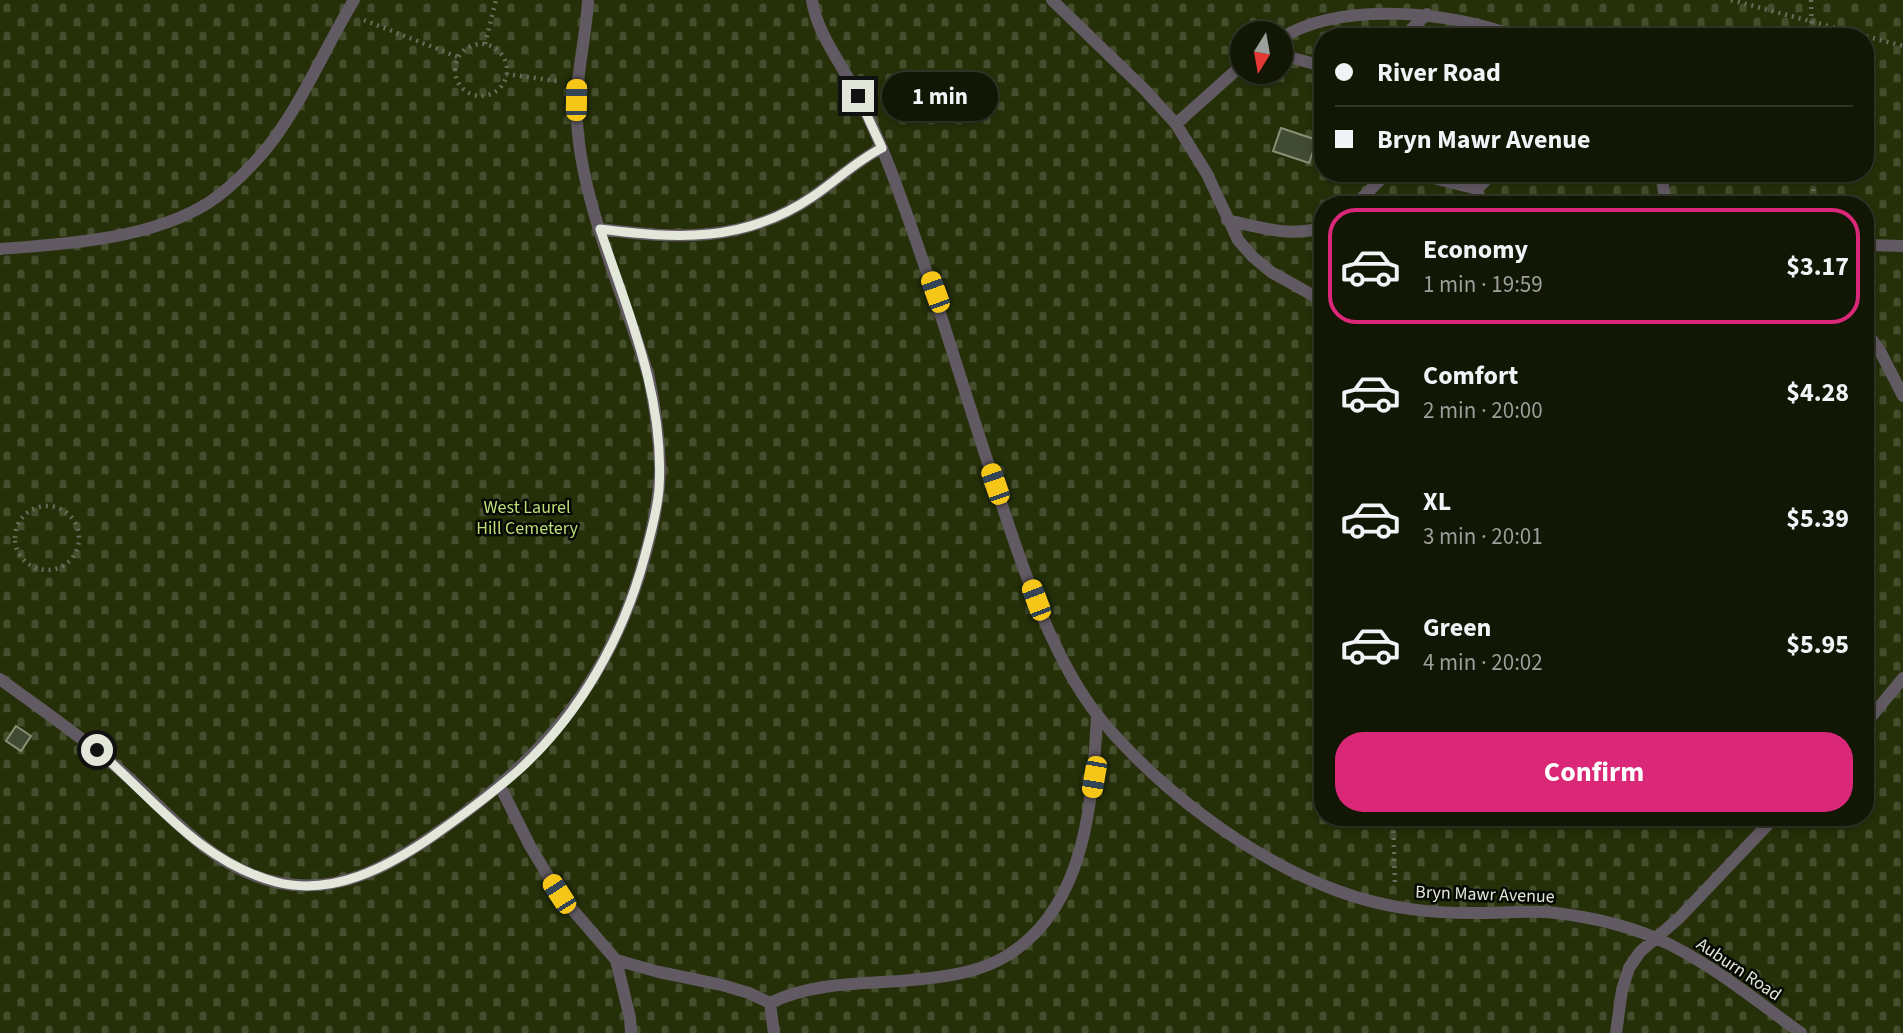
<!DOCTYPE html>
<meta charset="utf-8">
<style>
:root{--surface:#111605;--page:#1a1f0f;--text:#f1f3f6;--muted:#9c9f9a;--line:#303527;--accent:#db2777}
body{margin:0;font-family:"Source Sans 3",sans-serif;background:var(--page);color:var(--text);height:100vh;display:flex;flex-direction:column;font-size:26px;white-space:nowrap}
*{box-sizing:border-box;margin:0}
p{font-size:23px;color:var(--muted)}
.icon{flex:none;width:38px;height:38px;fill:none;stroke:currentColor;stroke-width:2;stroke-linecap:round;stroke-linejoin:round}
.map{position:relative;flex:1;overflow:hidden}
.sheet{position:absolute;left:1314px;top:196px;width:560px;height:630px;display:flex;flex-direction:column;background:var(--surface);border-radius:28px;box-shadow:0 4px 10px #0003,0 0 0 2px var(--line)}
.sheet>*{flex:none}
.guide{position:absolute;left:1314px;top:28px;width:560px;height:154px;border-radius:28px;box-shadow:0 4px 10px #0003,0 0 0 2px var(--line);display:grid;align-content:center;height:154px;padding:0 21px;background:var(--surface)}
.needle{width:46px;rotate:191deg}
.controls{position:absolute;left:1230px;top:21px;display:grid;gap:14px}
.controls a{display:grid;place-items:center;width:63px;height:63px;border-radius:50%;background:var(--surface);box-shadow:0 4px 10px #0003,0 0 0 2px var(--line);font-size:35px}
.end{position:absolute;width:32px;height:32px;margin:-16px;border:9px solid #e2e7d9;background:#111;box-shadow:0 0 0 4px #111}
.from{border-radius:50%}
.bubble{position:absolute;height:49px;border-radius:24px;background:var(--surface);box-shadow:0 4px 10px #0003,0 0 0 2px var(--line);font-size:23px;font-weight:700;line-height:49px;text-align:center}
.car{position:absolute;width:21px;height:42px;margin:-21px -10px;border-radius:9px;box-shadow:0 0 5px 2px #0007;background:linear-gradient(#f5c518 24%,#345 0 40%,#f5c518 0 76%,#345 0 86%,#f5c518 0)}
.guide b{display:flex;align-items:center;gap:24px;height:66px;font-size:26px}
.guide b+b{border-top:2px solid var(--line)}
.guide i{width:18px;height:18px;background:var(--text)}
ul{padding:12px 0 0;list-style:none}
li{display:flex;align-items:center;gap:21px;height:116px;margin:0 14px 10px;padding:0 7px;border:4px solid transparent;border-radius:28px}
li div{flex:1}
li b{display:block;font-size:26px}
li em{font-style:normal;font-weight:700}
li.active{border-color:var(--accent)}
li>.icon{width:63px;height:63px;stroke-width:1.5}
.action{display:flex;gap:14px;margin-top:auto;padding:14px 21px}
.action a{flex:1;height:80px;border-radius:28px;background:var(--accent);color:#fff;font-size:28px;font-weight:700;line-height:80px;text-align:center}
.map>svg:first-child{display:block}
.cemetery{fill:url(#cemetery-stones);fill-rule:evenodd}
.building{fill:#414a32;stroke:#869075;stroke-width:2}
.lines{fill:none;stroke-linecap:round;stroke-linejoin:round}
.path{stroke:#666d59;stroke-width:4.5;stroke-dasharray:2 5;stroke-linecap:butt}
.lane{stroke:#625a63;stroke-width:12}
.route{stroke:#e2e7d9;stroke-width:9}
.labels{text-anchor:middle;stroke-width:5;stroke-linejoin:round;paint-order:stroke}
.park-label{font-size:18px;fill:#bddf78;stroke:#050702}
.street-label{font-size:18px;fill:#e2e7d9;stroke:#050702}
</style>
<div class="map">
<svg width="1903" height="1033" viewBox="0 0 1903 1033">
<defs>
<pattern id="cemetery-stones" width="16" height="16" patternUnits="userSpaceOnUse" patternTransform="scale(1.75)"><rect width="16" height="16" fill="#253009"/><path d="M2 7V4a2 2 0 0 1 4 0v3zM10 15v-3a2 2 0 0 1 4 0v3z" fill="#444e2c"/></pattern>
</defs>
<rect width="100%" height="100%" fill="#171e07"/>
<path class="cemetery" d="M 0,0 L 1903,0 L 1903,1033 L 0,1033 ZM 1242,33 L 1281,33 L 1281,72 L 1242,72 ZM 1323,37 L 1866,37 L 1866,173 L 1323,173 ZM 1323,205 L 1866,205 L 1866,817 L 1323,817 Z"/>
<path class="building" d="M 1281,128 L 1317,140 L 1309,163 L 1273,151 Z
M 1560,196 L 1596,204 L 1558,205 Z
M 16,726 L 31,736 L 21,751 L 6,741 Z"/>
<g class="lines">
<path class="path" d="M 1731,0 L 1903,46
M 1811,0 L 1812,37
M 364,20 L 458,57
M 485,44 L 496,0
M455 70a26 26 0 1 1 52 0a26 26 0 1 1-52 0Z
M 506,74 L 557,81
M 1812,205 L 1815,173
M15 538a32 32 0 1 1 64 0a32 32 0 1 1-64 0Z
M 1393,817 L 1395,886"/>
<path class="lane" d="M 812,0 C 817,33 840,62 856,92 C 874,127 889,164 902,201 C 939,302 968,406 1003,508 C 1025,575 1054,660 1098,716 C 1158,789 1249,858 1338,891 C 1387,909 1434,914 1485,913 C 1509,913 1533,910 1556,913 C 1589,917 1625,925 1656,938 C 1708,961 1755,1000 1801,1033
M 1052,0 L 1144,89 L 1176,124 L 1207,174 L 1238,240 L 1253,257 L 1271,272 L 1323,301
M 1403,37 L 1427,14
M 1281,38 C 1344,0 1451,12 1518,37
M 1281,55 L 1323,66
M 1176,124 L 1242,65
M 1414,173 L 1477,189 L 1482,205
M 1661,173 L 1666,205
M 1477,189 L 1493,173
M 1355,205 L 1387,173
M 1227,220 C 1257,227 1293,238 1323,227
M 600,229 C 678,239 744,243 812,197 C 836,181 856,161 882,148
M 1866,245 L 1903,246
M 0,249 C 66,244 151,239 208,203 C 230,189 250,168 267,148 C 300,107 326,46 354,0
M 1866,331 L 1881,353 L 1903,396
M 0,679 C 38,707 78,734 114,765 C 167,809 209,869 280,883 C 341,895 393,864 441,830 C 544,759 612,678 645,556 C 653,527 660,497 660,467 C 659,437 655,407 649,378 C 625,296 582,206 577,122 C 574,80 586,41 588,0
M 1866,723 L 1903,678
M 500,786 L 530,846 L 559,894 L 616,960
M 770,1003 C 817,980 870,985 922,979 C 951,976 983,971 1008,955 C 1087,906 1093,797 1097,714
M 631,1033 L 630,1018 L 616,960 L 659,972 L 722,985 L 749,993 L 770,1003 L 774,1033
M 1616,1033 L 1622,990 L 1629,968 L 1640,952 L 1679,918 L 1775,817"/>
</g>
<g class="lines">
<path class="route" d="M 97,750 C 154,799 200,862 276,882 C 332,897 388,867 433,836 C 463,815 493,793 520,769 C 580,714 623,637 644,559 C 650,536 657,513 659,489 C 665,398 629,314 600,229 C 677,239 744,243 812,197 C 836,181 856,161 882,148 L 858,96"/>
</g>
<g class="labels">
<g class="park-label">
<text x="527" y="513">West Laurel<tspan x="527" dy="21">Hill Cemetery</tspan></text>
</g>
<g class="street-label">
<text transform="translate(1485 894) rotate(2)" y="6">Bryn Mawr Avenue</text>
<text transform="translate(1739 969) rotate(34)" y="6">Auburn Road</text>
</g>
</g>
</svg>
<div class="controls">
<a><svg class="needle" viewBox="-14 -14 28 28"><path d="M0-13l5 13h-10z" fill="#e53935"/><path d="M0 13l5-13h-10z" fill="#9c9f9a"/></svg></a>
</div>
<i class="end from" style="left:97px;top:750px"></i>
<i class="end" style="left:858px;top:96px"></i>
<div class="bubble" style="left:882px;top:72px;width:116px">1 min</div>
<i class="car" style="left:576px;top:100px;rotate:1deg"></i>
<i class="car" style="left:935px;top:292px;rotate:340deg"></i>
<i class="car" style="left:995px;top:484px;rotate:341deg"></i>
<i class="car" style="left:1036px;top:600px;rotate:339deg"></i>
<i class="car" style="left:1094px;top:777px;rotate:190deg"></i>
<i class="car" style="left:559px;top:894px;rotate:327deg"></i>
<div class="guide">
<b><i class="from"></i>River Road</b>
<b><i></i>Bryn Mawr Avenue</b>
</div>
<section class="sheet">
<ul>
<li class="active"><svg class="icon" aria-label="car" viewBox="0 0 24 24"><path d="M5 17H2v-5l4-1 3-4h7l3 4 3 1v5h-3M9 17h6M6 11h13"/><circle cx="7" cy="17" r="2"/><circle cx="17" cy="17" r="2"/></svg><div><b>Economy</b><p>1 min · 19:59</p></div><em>$3.17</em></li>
<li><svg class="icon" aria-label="car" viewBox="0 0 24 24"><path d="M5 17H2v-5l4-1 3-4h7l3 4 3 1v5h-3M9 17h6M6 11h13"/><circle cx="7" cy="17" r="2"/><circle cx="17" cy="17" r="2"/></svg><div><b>Comfort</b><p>2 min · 20:00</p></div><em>$4.28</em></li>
<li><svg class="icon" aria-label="car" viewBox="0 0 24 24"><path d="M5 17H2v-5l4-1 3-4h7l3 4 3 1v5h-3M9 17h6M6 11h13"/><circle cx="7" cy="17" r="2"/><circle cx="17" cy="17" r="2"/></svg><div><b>XL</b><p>3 min · 20:01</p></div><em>$5.39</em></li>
<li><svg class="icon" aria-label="car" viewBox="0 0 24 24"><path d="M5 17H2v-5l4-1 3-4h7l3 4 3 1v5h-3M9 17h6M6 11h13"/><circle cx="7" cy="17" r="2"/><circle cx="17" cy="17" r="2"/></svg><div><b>Green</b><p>4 min · 20:02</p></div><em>$5.95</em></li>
</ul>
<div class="action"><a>Confirm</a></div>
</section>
</div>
